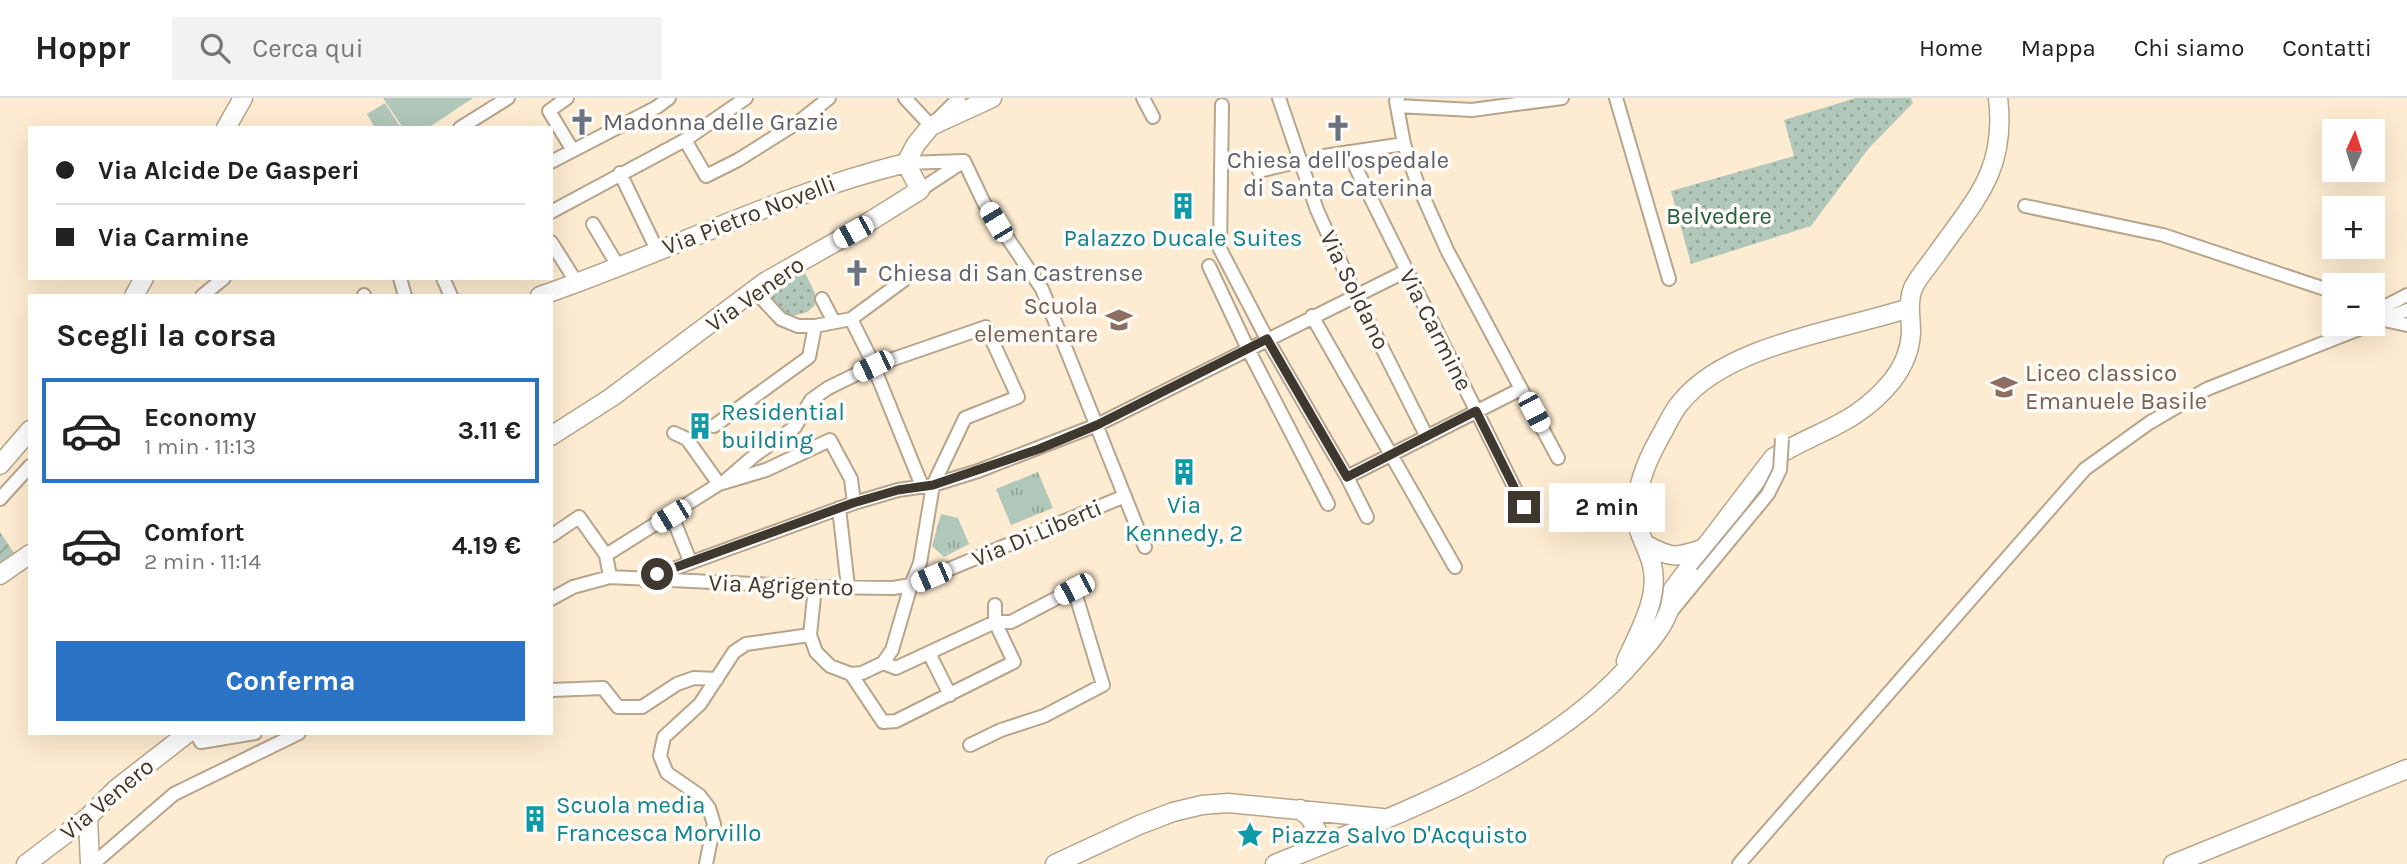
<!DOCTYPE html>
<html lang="it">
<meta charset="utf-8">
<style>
:root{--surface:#fff;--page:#f2f2f2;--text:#222;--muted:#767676;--line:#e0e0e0;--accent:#2b73c4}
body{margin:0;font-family:Karla,sans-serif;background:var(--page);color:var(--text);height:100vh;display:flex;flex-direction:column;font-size:26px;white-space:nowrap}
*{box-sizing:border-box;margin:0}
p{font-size:23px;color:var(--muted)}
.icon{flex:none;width:38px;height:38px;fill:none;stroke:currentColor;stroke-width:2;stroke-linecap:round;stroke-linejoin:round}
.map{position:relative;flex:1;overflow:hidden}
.side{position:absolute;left:28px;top:196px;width:525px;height:441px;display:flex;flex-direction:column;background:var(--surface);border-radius:0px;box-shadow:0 7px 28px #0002}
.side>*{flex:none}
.guide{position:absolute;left:28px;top:28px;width:525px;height:154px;border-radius:0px;box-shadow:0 7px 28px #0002;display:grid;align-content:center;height:154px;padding:0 28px;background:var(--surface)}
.needle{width:46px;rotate:3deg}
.buttons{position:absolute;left:2322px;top:21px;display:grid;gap:14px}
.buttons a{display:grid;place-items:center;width:63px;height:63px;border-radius:0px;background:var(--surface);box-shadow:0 7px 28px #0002;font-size:35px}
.end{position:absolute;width:32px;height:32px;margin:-16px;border:9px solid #3f382e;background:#fff;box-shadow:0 0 0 4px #fff}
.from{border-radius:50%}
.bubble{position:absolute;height:49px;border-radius:0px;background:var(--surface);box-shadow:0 7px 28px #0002;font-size:23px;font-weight:700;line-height:49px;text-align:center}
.car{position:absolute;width:21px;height:42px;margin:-21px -10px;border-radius:9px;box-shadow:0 0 5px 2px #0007;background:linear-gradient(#fff 24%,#345 0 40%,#fff 0 76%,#345 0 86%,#fff 0)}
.guide b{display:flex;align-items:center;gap:24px;height:66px;font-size:26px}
.guide b+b{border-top:2px solid var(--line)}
.guide i{width:18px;height:18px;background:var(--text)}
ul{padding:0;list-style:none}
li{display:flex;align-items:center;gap:21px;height:105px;margin:0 14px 10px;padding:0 14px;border:4px solid transparent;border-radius:0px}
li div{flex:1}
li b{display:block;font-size:26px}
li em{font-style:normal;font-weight:700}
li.current{border-color:var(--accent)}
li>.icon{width:63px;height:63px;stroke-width:1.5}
h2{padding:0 28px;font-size:32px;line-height:84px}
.button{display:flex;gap:14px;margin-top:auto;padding:14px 28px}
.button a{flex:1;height:80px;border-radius:0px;background:var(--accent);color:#fff;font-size:28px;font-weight:700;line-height:80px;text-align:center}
header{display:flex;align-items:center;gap:42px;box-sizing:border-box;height:98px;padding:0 35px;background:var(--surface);border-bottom:2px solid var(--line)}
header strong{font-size:33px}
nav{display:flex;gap:38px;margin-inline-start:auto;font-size:24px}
.search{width:490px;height:63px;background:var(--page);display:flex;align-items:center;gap:18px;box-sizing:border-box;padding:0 24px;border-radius:0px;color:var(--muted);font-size:26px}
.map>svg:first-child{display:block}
.grass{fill:url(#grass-tufts)}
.park{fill:url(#park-dots)}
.garden{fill:url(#garden-furrows)}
.pitch{fill:#b0c7b9}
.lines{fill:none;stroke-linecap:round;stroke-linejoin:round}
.street-casing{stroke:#b6a58c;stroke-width:16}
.secondary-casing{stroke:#b6a58c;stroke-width:21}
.street{stroke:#fff;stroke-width:12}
.secondary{stroke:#fff;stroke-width:18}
.street-bridge-casing{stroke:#b6a58c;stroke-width:16;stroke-linecap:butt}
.street-bridge{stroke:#fff;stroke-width:12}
.route{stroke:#3f382e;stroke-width:9}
.labels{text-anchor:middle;stroke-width:7;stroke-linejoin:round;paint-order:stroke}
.worship-label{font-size:24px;fill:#5b616d;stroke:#fffbf6;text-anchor:start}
.street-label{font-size:24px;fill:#3f382e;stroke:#fffbf6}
.park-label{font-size:24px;fill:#265e41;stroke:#fffbf6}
.culture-label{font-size:24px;fill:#0d838f;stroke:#fffbf6;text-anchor:start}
.education-label{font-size:24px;fill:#785e54;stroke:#fffbf6;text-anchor:end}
</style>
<header>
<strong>Hoppr</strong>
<div class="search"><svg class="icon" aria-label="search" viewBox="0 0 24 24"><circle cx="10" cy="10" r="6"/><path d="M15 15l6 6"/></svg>Cerca qui</div>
<nav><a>Home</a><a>Mappa</a><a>Chi siamo</a><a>Contatti</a></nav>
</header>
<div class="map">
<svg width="2407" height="766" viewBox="0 0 2407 766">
<defs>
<pattern id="grass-tufts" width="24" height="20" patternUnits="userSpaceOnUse" patternTransform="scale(1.75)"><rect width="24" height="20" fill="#b0c7b9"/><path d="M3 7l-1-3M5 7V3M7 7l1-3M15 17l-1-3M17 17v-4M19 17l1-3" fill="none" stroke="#91a397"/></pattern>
<pattern id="park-dots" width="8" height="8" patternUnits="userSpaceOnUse" patternTransform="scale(1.75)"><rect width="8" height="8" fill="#b0c7b9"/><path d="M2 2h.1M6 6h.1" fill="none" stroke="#91a397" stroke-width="1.8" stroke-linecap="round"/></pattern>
<pattern id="garden-furrows" width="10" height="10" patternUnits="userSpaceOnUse" patternTransform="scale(1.75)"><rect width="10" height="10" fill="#b0c7b9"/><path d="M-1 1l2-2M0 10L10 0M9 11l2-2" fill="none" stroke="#91a397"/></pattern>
</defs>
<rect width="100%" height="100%" fill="#fdecd1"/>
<path class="grass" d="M 1038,374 L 1053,410 L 1011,427 L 996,391 Z
M 941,416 L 958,420 L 969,446 L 944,459 L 932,448 Z"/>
<path class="park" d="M 1856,0 L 1911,0 L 1913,5 L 1869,50 L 1811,128 L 1691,166 L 1671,93 L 1794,58 L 1784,22 Z
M 803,171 L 815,195 L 815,207 L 807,214 L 793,218 L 782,212 L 768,194 Z"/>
<path class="garden" d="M 0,434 L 16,458 L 0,469 Z"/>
<path class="pitch" d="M 383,0 L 473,0 L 428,30 L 403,30 Z
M 385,5 L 401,30 L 375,30 L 367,16 Z"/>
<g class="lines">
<defs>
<path id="street" d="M 567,0 L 549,13 L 572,51
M 905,0 L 931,28 L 959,0
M 1143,0 L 1153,19
M 1279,0 L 1317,112 L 1356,198 L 1427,339
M 1398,0 L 1396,3 L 1404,46 L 1418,87 L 1447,152 L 1558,360
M 1616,0 L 1669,181
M 1222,7 L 1220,151 L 1267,241 L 1347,379 L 1367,419
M 1397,8 L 1472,12 L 1562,0
M 460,30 L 508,0
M 685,42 L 706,78 L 738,62 L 800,23 L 829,0
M 1348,54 L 1524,409
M 964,63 L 984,105 L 1042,191 L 1145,449
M 551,64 L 657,9 L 669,0
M 906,65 L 964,63
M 1302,68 L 1324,58 L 1404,46
M 1259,73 L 1300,63
M 620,75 L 657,152
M 920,92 L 964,63
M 2025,108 L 2163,137 L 2334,194
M 551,114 L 685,42 L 746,0
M 593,126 L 618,168
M 551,144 L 577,185
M 1209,168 L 1248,251 L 1328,406
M 400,180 L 405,198
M 443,180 L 451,198
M 754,192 L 781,221 L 798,228 L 815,228 L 851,221 L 904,182
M 364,197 L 364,198
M 202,198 L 224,180
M 822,201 L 834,224
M 2378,212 L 2384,222 L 2407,227
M 2378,212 L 2407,197
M 1312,218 L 1455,469
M 851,221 L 869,257 L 922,388
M 714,328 L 809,259 L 815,228
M 674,335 L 687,341 L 719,386
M 1347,379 L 1521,291
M 726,382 L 755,357 L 795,329 L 811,302 L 828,290 L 873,268 L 986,229 L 1018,299 L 965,320 L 933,387 L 920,465 L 911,487 L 892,552 L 883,565 L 862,575 L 851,576 L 830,568 L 816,554 L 810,537 L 815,489
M 0,401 L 30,368
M 839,410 L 848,489
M 672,418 L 690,463
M 551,438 L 579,419 L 606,457 L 610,479
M 606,457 L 719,386 L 766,372 L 830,342 L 851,381 L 854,405
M 643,482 L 854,405 L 898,392 L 933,387 L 978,373 L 1097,327 L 1406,173
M 551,501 L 573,489 L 610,479 L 815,489 L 893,490 L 911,487 L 1125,398
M 1670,515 L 1702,476
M 929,555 L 950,597
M 883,565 L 896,570 L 995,524 L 1011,524 L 1074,491 L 1103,587 L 1044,618 L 1001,632 L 970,647
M 851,576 L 883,624 L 896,623 L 1014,564 L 995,524 L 995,507
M 551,592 L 603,590 L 618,609 L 642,609 L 677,586 L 694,580 L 717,581
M 196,635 L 201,644 L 255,635
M 93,766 L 174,696 L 299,635
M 706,766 L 714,726 L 709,710 L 699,697 L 667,675 L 660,658 L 664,639 L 700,606 L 734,554 L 746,546 L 810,537
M 1739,766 L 2085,371 L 2149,325 L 2207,291 L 2407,212"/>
<path id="secondary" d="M 226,30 L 243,0
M 906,65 L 916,46 L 931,28 L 992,0
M 134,198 L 144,180
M 540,198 C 663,156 779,96 906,65
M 551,338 L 612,299 L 765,184 L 853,134 L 920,92 L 906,65
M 0,367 L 30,332
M 1645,446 C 1672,461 1676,460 1705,450
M 0,477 L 30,456
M 1626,563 C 1639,534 1660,499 1652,467 C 1648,450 1636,433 1636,416 C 1636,389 1646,364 1659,341 C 1666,329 1672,314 1681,304 C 1728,246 1840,233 1909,210
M 1300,711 L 1310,720 L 1324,746
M 88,719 L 90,766
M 26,766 L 88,719 L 116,691 L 188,635
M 1055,766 L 1139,727 L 1173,714 L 1202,707 L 1228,705 L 1382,720
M 1275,766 C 1397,716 1549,664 1636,560 C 1647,548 1661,532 1667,517 C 1671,510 1672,499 1673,491 L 1773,360 C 1818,332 1856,327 1892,283 C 1903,269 1910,253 1911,235 C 1911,219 1907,202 1914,188 C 1920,177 1929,167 1936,157 C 1974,103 2007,73 1998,0
M 2173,766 L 2407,671"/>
</defs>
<use href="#street" class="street-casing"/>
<use href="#secondary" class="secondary-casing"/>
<use href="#street" class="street"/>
<use href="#secondary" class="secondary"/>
<defs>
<path id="street-bridge" d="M 1702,476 L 1768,396 L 1780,372 L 1782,341"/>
</defs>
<use href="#street-bridge" class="street-bridge-casing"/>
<use href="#street-bridge" class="street-bridge"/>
</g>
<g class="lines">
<path class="route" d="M 657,476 L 853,405 L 898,392 L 933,387 L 1039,351 L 1097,327 L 1267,241 L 1347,379 L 1476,313 L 1524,409"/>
</g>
<defs>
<symbol id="church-bare" viewBox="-9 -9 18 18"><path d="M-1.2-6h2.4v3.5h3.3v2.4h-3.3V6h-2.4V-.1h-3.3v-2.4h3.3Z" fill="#6b7280" stroke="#fffbf6" stroke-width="2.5" paint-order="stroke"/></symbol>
<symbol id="building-bare" viewBox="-9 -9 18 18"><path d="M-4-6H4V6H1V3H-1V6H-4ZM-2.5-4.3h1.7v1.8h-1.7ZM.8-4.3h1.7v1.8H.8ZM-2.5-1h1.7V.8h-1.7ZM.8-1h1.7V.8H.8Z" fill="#0f9aa8" stroke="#fffbf6" stroke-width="2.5" paint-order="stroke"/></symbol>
<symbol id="school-bare" viewBox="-9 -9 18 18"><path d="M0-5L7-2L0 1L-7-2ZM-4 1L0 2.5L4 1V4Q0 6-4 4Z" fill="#8d6e63" stroke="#fffbf6" stroke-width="2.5" paint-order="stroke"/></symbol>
<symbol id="sight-bare" viewBox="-9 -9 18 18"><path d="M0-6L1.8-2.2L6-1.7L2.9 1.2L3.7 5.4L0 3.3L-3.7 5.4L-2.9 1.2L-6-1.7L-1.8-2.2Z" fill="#0f9aa8" stroke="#fffbf6" stroke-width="2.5" paint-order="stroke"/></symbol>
</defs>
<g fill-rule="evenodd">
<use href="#church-bare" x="563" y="5" width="38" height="38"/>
<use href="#church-bare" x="1319" y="11" width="38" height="38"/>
<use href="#building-bare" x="1164" y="89" width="38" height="38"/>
<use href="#church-bare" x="838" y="156" width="38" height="38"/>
<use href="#school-bare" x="1100" y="203" width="38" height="38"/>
<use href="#school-bare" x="1985" y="270" width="38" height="38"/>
<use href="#building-bare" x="681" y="309" width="38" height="38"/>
<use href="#building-bare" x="1165" y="355" width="38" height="38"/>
<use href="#building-bare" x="516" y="702" width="38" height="38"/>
<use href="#sight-bare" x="1231" y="718" width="38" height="38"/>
</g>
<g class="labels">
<g class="worship-label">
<text x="603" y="32">Madonna delle Grazie</text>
<text x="1338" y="70" text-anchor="middle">Chiesa dell'ospedale<tspan x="1338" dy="28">di Santa Caterina</tspan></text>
<text x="878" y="183">Chiesa di San Castrense</text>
</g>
<g class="street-label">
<text transform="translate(749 117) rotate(-21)" y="8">Via Pietro Novelli</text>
<text transform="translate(1355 192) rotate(64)" y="8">Via Soldano</text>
<text transform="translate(755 196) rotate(-35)" y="8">Via Venero</text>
<text transform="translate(1436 232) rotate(63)" y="8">Via Carmine</text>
<text transform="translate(1037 435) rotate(-23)" y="8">Via Di Liberti</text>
<text transform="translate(781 487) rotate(2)" y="8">Via Agrigento</text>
<text transform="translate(107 701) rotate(-40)" y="8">Via Venero</text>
</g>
<g class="park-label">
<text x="1719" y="126">Belvedere</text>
</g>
<g class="culture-label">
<text x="1183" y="148" text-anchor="middle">Palazzo Ducale Suites</text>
<text x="721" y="322">Residential<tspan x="721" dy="28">building</tspan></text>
<text x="1184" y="415" text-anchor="middle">Via<tspan x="1184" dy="28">Kennedy, 2</tspan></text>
<text x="556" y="715">Scuola media<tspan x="556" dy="28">Francesca Morvillo</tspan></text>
<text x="1271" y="745">Piazza Salvo D'Acquisto</text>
</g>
<g class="education-label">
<text x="1098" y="216">Scuola<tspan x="1098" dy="28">elementare</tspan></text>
<text x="2025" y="283" text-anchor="start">Liceo classico<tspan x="2025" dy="28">Emanuele Basile</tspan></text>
</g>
</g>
</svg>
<div class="buttons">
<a><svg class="needle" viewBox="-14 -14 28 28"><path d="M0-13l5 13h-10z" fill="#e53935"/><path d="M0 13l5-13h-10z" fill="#767676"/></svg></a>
<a>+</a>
<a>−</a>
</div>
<i class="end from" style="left:657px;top:476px"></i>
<i class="end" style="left:1524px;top:409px"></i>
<div class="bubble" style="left:1549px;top:385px;width:116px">2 min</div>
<i class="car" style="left:996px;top:124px;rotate:329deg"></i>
<i class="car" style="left:853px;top:134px;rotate:241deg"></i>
<i class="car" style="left:873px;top:268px;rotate:244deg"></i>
<i class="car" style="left:1534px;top:314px;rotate:152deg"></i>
<i class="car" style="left:671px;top:418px;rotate:239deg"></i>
<i class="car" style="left:931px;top:479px;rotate:247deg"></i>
<i class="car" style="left:1074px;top:491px;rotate:243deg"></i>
<div class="guide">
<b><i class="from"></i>Via Alcide De Gasperi</b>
<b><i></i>Via Carmine</b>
</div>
<section class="side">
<h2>Scegli la corsa</h2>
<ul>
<li class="current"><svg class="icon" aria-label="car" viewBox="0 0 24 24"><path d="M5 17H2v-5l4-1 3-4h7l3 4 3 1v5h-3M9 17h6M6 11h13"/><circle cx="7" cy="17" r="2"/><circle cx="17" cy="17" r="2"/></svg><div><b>Economy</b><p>1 min · 11:13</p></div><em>3.11 €</em></li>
<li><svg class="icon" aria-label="car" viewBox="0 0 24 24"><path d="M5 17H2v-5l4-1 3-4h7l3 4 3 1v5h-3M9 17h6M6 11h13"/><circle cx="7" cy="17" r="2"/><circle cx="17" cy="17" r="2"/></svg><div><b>Comfort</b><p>2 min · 11:14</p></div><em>4.19 €</em></li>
</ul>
<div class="button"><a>Conferma</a></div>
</section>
</div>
